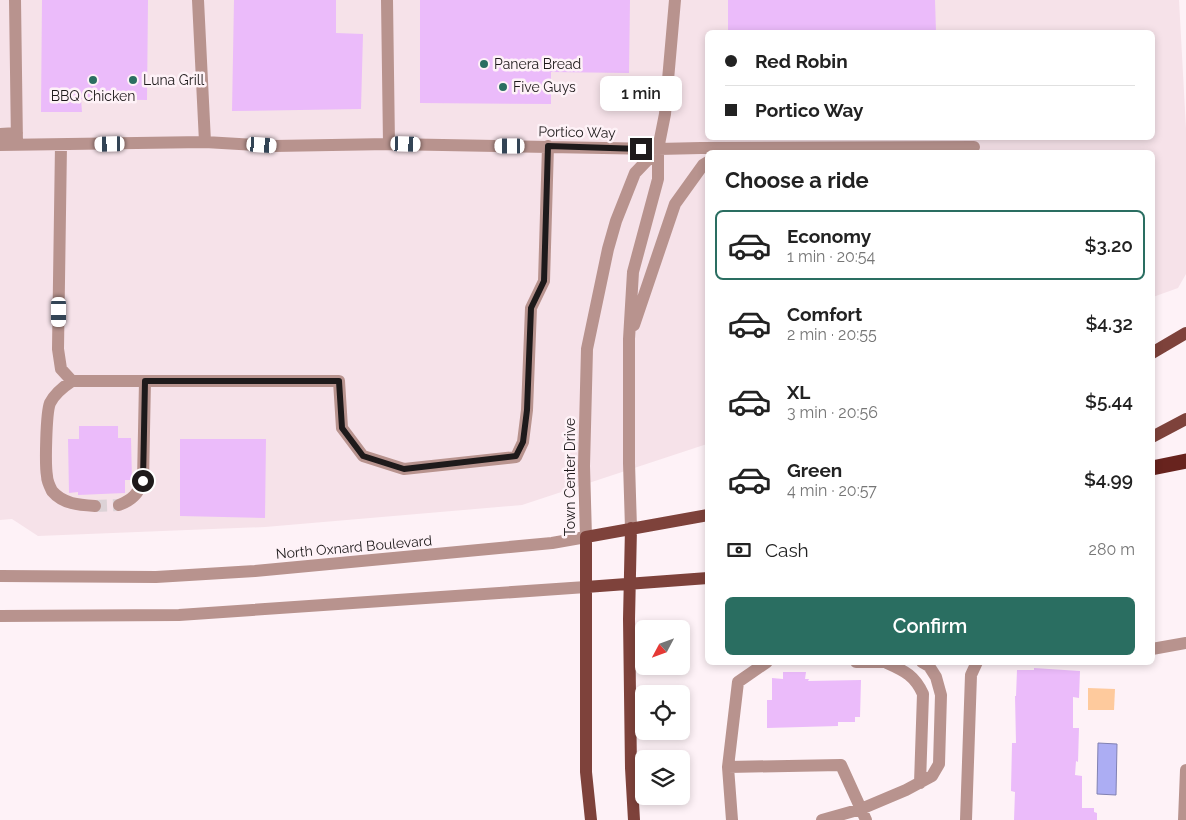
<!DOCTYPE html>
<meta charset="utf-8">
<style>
:root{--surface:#fff;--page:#f2f2f2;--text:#222;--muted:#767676;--line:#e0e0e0;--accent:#2a6e61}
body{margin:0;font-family:Raleway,sans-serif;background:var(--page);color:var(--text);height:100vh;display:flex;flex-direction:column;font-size:19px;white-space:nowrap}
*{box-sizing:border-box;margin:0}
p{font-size:16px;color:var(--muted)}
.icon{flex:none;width:28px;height:28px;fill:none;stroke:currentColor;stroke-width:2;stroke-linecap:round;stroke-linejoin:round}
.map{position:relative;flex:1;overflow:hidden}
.panel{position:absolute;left:705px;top:150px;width:450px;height:515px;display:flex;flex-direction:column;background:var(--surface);border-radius:8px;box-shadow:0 2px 8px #0003}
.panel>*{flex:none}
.banner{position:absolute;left:705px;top:30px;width:450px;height:110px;border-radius:8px;box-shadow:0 2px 8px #0003;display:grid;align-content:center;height:110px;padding:0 20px;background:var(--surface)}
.needle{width:32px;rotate:229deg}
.fabs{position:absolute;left:635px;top:620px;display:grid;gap:10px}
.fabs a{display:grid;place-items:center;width:55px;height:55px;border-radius:8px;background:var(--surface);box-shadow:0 2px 8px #0003;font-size:25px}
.end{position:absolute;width:22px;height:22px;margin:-11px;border:6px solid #1e1a1b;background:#fff;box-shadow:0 0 0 2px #fff}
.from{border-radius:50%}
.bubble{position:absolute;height:35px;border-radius:8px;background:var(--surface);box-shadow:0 2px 8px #0003;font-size:16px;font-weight:600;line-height:35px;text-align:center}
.car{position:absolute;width:15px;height:30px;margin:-15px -8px;border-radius:6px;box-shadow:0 0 4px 1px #0007;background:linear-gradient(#fff 24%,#345 0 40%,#fff 0 76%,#345 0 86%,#fff 0)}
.banner b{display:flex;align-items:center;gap:18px;height:48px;font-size:19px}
.banner b+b{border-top:1px solid var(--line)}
.banner i{width:12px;height:12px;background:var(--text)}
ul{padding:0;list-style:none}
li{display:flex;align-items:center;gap:15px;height:70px;margin:0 10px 8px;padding:0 10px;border:2px solid transparent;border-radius:8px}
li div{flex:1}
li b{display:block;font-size:19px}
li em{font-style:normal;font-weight:600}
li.active{border-color:var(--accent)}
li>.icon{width:45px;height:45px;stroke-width:1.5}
h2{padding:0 20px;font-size:22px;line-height:60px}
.pay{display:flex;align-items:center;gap:12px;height:55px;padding:0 20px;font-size:19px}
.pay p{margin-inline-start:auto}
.primary-button{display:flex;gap:10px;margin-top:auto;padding:10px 20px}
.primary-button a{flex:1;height:58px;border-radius:8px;background:var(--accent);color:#fff;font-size:20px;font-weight:600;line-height:58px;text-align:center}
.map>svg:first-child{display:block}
.built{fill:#f6e2e9;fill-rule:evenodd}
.green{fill:#feca9d}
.water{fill:#acadf3;stroke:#8181b2}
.building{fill:#ebbbfa}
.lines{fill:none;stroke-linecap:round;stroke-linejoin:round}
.minor-tunnel{stroke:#dcd2d6;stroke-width:12;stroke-dasharray:12 6;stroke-linecap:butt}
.minor{stroke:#b8938e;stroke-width:12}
.major{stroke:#7e423b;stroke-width:12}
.highway{stroke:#68231e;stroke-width:15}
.route{stroke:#1e1a1b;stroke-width:6}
.poi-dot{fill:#2a6e61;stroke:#fef2f7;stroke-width:2}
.labels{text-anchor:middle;stroke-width:5;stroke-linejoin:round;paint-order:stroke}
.poi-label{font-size:14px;fill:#1e1a1b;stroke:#fef2f7;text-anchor:start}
.street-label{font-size:14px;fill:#1e1a1b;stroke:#fef2f7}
</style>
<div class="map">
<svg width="1186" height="820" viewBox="0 0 1186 820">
<rect width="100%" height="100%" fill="#fef2f7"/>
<path class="built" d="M 0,0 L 1179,0 L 1186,129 L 1186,274 L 1178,288 L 1153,297 L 1152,152 L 708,152 L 707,444 L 522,505 L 265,527 L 38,536 L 12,519 L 0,520 ZM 708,32 L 1152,32 L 1152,138 L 708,138 Z"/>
<path class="green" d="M 1088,688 L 1115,689 L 1114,710 L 1088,710 Z"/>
<path class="water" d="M 1098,743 L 1117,744 L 1116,795 L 1097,794 Z"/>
<path class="building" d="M 42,0 L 148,0 L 147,100 L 81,99 L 82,112 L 41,112 Z
M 234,0 L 336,0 L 336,33 L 363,34 L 361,109 L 232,111 Z
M 420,0 L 630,0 L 629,73 L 551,72 L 551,104 L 420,103 Z
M 728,0 L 935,0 L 936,32 L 728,32 Z
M 79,426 L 118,426 L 118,438 L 131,438 L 132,480 L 125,480 L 125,493 L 78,495 L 78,492 L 69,493 L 68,439 L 79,439 Z
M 180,439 L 266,439 L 265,518 L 180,516 Z
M 1034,668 L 1080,671 L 1079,698 L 1073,697 L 1073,728 L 1079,728 L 1078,762 L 1076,761 L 1075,775 L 1082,776 L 1082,808 L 1094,808 L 1094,812 L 1097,813 L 1097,820 L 1014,820 L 1015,792 L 1011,791 L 1012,743 L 1016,743 L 1015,696 L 1016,696 L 1017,670 L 1034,670 Z
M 783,672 L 806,672 L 805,679 L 809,679 L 808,681 L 861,680 L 860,717 L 855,717 L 855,722 L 838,722 L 838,726 L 767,728 L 767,700 L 772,700 L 772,678 L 783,679 Z"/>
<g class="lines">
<path class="minor-tunnel" d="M 95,506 L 119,505"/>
<path class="minor" d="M 15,0 L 17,144
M 198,0 L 205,142
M 387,0 L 389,144
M 0,134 L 17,133
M 0,145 L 205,142 L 274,146 L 389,144 L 658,149 L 701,148 L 974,147
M 61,145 L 58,349 L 61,369 L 72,381 L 339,381 L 342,428 L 363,456 L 404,469 L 516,457 L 523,442 L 527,410 L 531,308 L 544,281 L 548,146
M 634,325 L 675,204 L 703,165 L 708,162
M 72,381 C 63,387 55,393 50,403 C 46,413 45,465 47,476 C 47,480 50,487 52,491 C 63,504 79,505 95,506
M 119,505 C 132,500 138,494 143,481 L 145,381
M 631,528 L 629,463 L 629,339 L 633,272 L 658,179 L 658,149 L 665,114 L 675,0
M 0,576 L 156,577 L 255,571 L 552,543 L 586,537 L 584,466 L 587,349 L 608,249 L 616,221 L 635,173 L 658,149
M 0,616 L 179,615 L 586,587
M 1152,649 L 1186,643
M 856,662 L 889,662
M 887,663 C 905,671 915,676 923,694 L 920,783
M 728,767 L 738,682 L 767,662
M 732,820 L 728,767 L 841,765 L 866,820
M 822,820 L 861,809 L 906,790 L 932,776 L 939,764 L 941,695 L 936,677 L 929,666 L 922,662
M 966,820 L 971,675 L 977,662
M 1184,820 L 1186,770"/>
<path class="major" d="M 1152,353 L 1186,333
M 1152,437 L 1186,419
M 631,528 L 629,619 L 631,768 L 634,820
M 586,587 L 708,578
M 591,820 L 586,772 L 586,537 L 708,515"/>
<path class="highway" d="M 1152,468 L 1186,461"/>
</g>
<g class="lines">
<path class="route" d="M 143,481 L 145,381 L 339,381 L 342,428 L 363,456 L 404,469 L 516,456 L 523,442 L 527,410 L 531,308 L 544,281 L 548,146 L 641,149"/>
</g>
<g class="poi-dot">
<circle cx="484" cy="64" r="5"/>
<circle cx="93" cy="80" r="5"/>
<circle cx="133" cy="80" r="5"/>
<circle cx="503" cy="87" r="5"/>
</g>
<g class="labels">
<g class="poi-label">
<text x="494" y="69">Panera Bread</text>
<text x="143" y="85">Luna Grill</text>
<text x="513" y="92">Five Guys</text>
<text x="93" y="101" text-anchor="middle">BBQ Chicken</text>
</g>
<g class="street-label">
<text transform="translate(577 132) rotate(1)" y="5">Portico Way</text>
<text transform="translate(570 477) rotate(-90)" y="5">Town Center Drive</text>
<text transform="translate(354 547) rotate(-5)" y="5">North Oxnard Boulevard</text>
</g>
</g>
</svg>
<div class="fabs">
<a><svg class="needle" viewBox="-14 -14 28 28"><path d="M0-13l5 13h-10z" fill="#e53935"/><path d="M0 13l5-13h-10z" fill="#767676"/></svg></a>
<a><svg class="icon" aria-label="locate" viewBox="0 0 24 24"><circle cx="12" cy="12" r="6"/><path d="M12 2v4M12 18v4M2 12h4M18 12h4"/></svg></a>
<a><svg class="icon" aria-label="layers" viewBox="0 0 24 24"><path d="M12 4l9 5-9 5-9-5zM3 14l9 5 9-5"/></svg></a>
</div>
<i class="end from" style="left:143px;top:481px"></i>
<i class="end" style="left:641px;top:149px"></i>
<div class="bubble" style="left:600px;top:76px;width:82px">1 min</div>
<i class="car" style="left:110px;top:144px;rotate:269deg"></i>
<i class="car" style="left:406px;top:144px;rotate:92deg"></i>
<i class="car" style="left:262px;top:145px;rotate:94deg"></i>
<i class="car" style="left:510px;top:146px;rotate:270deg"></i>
<i class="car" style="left:59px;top:312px;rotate:180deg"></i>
<div class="banner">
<b><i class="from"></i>Red Robin</b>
<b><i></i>Portico Way</b>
</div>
<section class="panel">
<h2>Choose a ride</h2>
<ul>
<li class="active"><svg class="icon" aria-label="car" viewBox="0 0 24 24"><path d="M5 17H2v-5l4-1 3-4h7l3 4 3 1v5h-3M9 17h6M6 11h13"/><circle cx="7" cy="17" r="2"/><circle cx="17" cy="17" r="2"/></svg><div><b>Economy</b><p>1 min · 20:54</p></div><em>$3.20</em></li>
<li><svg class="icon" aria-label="car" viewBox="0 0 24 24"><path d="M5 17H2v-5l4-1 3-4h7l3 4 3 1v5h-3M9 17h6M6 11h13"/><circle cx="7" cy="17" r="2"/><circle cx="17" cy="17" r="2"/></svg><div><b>Comfort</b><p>2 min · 20:55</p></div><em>$4.32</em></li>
<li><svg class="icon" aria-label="car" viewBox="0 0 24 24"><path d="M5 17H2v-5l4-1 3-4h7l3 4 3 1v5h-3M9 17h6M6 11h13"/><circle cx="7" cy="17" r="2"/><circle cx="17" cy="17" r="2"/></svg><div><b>XL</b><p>3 min · 20:56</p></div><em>$5.44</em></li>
<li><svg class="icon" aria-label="car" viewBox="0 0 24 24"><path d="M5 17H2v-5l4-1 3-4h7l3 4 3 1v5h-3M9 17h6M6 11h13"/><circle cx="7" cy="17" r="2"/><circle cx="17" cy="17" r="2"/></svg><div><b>Green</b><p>4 min · 20:57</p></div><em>$4.99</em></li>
</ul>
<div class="pay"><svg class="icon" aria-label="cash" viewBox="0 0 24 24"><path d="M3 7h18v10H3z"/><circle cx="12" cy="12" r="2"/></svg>Cash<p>280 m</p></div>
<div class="primary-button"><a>Confirm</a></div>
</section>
</div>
